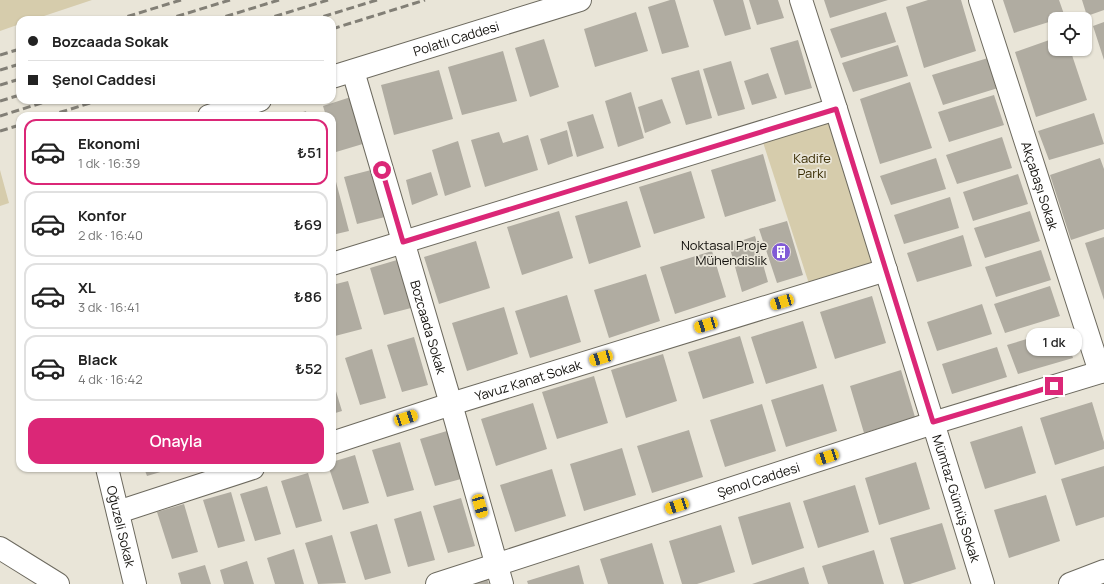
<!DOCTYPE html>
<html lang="tr">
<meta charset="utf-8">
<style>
:root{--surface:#fff;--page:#f2f2f2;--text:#222;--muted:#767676;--line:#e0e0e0;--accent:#db2777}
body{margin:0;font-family:Manrope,sans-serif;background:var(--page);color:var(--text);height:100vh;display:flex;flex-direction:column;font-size:15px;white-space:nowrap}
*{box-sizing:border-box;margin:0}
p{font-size:13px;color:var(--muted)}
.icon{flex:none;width:22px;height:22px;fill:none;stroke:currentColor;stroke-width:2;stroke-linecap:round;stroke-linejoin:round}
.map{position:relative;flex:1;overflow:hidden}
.details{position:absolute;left:16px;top:112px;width:320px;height:360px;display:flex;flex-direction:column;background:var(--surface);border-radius:12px;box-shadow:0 1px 3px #0004}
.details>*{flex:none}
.top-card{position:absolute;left:16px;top:16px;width:320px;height:88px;border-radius:12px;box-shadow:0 1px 3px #0004;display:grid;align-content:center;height:88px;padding:0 12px;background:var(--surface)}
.controls{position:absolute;left:1048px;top:12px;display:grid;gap:8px}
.controls a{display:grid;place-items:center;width:44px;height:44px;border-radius:8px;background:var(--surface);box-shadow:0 1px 3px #0004;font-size:20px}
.end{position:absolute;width:18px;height:18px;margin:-9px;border:5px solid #db2777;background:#fff;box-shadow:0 0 0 2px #fff}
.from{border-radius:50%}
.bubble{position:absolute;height:28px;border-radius:12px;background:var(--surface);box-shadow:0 1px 3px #0004;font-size:13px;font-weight:600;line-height:28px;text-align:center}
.car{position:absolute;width:12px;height:24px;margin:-12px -6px;border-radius:5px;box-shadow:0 0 3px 1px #0007;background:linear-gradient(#f5c518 24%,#345 0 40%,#f5c518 0 76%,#345 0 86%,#f5c518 0)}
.top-card b{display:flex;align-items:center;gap:14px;height:38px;font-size:15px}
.top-card b+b{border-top:1px solid var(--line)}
.top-card i{width:10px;height:10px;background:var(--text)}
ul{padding:7px 0 0;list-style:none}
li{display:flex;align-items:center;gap:12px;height:66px;margin:0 8px 6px;padding:0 4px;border:2px solid var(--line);border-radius:12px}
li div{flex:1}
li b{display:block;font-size:15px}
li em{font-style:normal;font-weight:600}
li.current{border-color:var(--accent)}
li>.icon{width:36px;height:36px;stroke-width:1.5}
.button{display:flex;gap:8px;margin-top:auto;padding:8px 12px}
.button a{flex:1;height:46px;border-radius:12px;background:var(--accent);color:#fff;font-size:16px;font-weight:600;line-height:46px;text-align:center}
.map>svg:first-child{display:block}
.green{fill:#d6ccac}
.building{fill:#b0aca1}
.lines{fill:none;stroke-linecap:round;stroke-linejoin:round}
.minor-casing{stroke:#6d6a5f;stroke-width:24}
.secondary-casing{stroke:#6d6a5f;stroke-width:24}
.minor{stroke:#fff;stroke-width:22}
.secondary{stroke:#fff;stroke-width:22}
.rail{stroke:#827f76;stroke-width:3;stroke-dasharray:8 4;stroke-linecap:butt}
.route{stroke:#db2777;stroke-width:5}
.labels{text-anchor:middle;stroke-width:3.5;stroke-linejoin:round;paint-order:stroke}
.street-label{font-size:13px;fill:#13110d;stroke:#e9e5d8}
.park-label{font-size:13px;fill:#382b00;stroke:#e9e5d8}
.poi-label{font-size:13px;fill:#13110d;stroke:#e9e5d8;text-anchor:end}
</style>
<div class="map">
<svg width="1104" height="584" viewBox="0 0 1104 584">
<rect width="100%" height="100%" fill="#e9e5d8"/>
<path class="green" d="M 0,0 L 92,0 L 32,20 L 20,20 L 20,24 L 0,31 Z
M 836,109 L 886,270 L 812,293 L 760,133 Z
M 0,170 L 9,203 L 0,206 Z"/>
<path class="building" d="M 670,0 L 675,0 L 689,47 L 662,54 L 648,7 Z
M 713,0 L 743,0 L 751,29 L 725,36 Z
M 749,0 L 778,0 L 784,18 L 757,25 Z
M 824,0 L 888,0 L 830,18 Z
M 928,0 L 961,0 L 976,51 L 924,68 L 906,7 Z
M 1003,0 L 1059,0 L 1065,17 L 1014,33 Z
M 1082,0 L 1104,0 L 1104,10 L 1087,16 Z
M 636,12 L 648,51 L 595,67 L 584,29 Z
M 886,12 L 896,42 L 841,58 L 830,29 Z
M 1104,22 L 1104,60 L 1093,26 Z
M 1055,38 L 1055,49 L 1070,49 L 1087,100 L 1036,117 L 1015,52 Z
M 544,39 L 559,87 L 530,97 L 515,48 Z
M 798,40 L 812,88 L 785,95 L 770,48 Z
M 898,45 L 908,76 L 853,92 L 842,63 Z
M 503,51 L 517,101 L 462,115 L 448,67 Z
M 988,58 L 998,88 L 943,105 L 932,75 Z
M 731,61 L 745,109 L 718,116 L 703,69 Z
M 439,70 L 453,119 L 394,135 L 381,85 Z
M 699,70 L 712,118 L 686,125 L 671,78 Z
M 768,73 L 777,98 L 752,105 L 744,81 Z
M 910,82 L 932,148 L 880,164 L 860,99 Z
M 631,92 L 644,138 L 618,147 L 605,101 Z
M 994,95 L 1004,125 L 949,142 L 938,112 Z
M 354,96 L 366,143 L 336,152 L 332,138 L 332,116 L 326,116 L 323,106 Z
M 662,99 L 671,123 L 645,133 L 638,107 Z
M 306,111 L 307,116 L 291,116 Z
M 1094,113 L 1104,144 L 1049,160 L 1038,131 Z
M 593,114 L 604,148 L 577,157 L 567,122 Z
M 567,130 L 573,156 L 548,165 L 540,139 Z
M 499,132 L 503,143 L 528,135 L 538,170 L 485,187 L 471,140 Z
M 1002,137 L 1012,168 L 957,184 L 946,155 Z
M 458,141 L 471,187 L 445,196 L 432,150 Z
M 763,154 L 776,201 L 725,217 L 711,170 Z
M 936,158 L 946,189 L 891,205 L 880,176 Z
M 1100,158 L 1104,169 L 1104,229 L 1071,240 L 1050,175 Z
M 375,169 L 389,216 L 357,224 L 344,177 Z
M 691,171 L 705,218 L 654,234 L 639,187 Z
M 431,172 L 438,195 L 412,205 L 406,180 Z
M 1018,174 L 1028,204 L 973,221 L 963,192 Z
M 335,178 L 349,231 L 332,235 L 332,179 Z
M 950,197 L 959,228 L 904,244 L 894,215 Z
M 627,201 L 641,247 L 589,264 L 575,216 Z
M 559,211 L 573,258 L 522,275 L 507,227 Z
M 1030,211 L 1040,241 L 985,258 L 974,228 Z
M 787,221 L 803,275 L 777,283 L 759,229 Z
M 963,235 L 972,266 L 917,282 L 907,253 Z
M 755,236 L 768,282 L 742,292 L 729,245 Z
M 1104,237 L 1104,300 L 1085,243 Z
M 476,241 L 490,288 L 439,304 L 424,257 Z
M 1041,250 L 1051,280 L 996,297 L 985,267 Z
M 712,251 L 726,297 L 675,314 L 660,267 Z
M 397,260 L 411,308 L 384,315 L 370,268 Z
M 646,274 L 660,321 L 609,338 L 594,290 Z
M 348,281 L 362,329 L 335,336 L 332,326 L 332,285 Z
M 1050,286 L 1060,316 L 1005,333 L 994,304 Z
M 567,295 L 581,342 L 530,358 L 515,311 Z
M 872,296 L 886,343 L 835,359 L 820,312 Z
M 982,304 L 992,334 L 937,351 L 927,322 Z
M 504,307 L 518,354 L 467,371 L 452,323 Z
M 803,321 L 817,368 L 766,384 L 751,337 Z
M 1063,328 L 1073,358 L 1018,374 L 1007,345 Z
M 740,336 L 754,383 L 703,399 L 688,352 Z
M 414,337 L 428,385 L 402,392 L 387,345 Z
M 997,347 L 1007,377 L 952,394 L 942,364 Z
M 372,349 L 386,398 L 360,405 L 345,358 Z
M 663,354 L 677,401 L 626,418 L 611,370 Z
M 901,370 L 915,417 L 864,433 L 850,386 Z
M 594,376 L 608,423 L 557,439 L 542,392 Z
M 332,378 L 342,411 L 332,414 Z
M 823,384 L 837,431 L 786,447 L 771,400 Z
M 1092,402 L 1104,442 L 1104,449 L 1055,465 L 1040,418 Z
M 533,403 L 547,449 L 496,466 L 481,419 Z
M 762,404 L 776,451 L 725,467 L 710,420 Z
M 1022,426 L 1036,473 L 985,489 L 970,442 Z
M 689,430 L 703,477 L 652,493 L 637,446 Z
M 447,431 L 461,479 L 435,486 L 420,439 Z
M 400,442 L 414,490 L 387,497 L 372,450 Z
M 622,448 L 636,495 L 584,511 L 570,464 Z
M 355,455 L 369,503 L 343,510 L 329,468 L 332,468 L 332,462 Z
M 916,462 L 930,509 L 879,525 L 865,478 Z
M 1104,466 L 1104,517 L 1076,526 L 1061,479 Z
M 144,468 L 174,468 L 147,476 Z
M 552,469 L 566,516 L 515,532 L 500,485 Z
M 308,473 L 322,521 L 296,528 L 281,481 Z
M 855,485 L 869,532 L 818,548 L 803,501 Z
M 267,486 L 281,534 L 255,541 L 240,494 Z
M 231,492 L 245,541 L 218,548 L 203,500 Z
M 1046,495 L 1060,541 L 1009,558 L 994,510 Z
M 461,498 L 475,546 L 448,553 L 433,506 Z
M 790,502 L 804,548 L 752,565 L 738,517 Z
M 184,504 L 198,552 L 172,559 L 157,512 Z
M 421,511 L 435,560 L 408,567 L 394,519 Z
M 942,523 L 956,569 L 910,584 L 904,584 L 890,538 Z
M 377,524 L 391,573 L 365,580 L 350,532 Z
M 721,525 L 735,572 L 697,584 L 682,584 L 669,541 Z
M 332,535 L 346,583 L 318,584 L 305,543 Z
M 652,543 L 664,584 L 608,584 L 600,559 Z
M 294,549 L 304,584 L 275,584 L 267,558 Z
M 874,550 L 884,584 L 828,584 L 822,566 Z
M 247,561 L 254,584 L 224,584 L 220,570 Z
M 205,565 L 211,584 L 181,584 L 178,573 Z
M 579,565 L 584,584 L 528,584 L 527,581 Z
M 804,567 L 809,584 L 752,584 Z
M 487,579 L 489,584 L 472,584 Z"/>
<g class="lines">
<defs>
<g id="minor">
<path id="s1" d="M 801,0 L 836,109 L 983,584"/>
<path id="s2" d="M 980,0 L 1100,372"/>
<path id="s3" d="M 353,71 L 451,404 L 502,584"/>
<path id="s4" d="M 332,77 L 580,0"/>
<path d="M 209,116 L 260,100"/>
<path d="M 332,264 L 836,109"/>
<path id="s5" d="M 332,443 L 451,404 L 886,270"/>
<path id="s6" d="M 107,468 L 135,584"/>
<path d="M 118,512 L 253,468"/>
<path id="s7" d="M 437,584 L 933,423 L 1104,371"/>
</g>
<path id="secondary" d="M 0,548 L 58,584
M 1070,584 L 1104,571"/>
</defs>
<use href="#minor" class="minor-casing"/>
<use href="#secondary" class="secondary-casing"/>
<use href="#minor" class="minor"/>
<use href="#secondary" class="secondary"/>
<path class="rail" d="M 116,20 L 181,0
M 165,20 L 230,0
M 214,20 L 279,0
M 263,20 L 328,0
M 312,20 L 377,0
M 332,29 L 425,0
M 0,55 L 20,49
M 0,70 L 20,64
M 0,85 L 20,79
M 0,101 L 20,95
M 0,116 L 51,100
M 48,116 L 100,100
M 0,131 L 20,125"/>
</g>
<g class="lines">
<path class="route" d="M 382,170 L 403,242 L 836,109 L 933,422 L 1054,386"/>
</g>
<defs>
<symbol id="building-disc" viewBox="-11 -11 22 22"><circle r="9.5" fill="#815bd6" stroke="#e9e5d8"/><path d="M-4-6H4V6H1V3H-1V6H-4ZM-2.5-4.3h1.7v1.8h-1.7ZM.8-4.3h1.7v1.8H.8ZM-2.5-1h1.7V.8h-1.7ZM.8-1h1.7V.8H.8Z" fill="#fff"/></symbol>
</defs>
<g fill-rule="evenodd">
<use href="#building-disc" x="770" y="241" width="22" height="22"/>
</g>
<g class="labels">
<g class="street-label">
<text dy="5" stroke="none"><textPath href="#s4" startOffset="130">Polatlı Caddesi</textPath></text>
<text dy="5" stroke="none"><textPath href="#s2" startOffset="195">Akçabaşı Sokak</textPath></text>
<text dy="5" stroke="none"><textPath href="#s3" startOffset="267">Bozcaada Sokak</textPath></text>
<text dy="5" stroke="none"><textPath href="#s5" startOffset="206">Yavuz Kanat Sokak</textPath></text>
<text dy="5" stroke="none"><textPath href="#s7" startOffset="338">Şenol Caddesi</textPath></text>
<text dy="5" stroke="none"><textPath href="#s1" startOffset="522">Mümtaz Gümüş Sokak</textPath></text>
<text dy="5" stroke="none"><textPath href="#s6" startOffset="60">Oğuzeli Sokak</textPath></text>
</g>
<g class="park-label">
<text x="812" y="163">Kadife<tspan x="812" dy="15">Parkı</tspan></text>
</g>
<g class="poi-label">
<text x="767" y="250">Noktasal Proje<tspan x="767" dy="15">Mühendislik</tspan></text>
</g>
</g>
</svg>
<div class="controls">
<a><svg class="icon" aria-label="locate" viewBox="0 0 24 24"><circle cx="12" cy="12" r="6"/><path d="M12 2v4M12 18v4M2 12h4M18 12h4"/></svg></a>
</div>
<i class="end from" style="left:382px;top:170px"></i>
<i class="end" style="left:1054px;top:386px"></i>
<div class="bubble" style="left:1026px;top:328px;width:56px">1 dk</div>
<i class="car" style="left:782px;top:302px;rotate:253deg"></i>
<i class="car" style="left:706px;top:325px;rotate:253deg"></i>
<i class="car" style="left:601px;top:358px;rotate:253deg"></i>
<i class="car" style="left:406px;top:418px;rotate:72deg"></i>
<i class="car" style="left:827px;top:457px;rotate:252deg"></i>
<i class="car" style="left:480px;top:506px;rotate:164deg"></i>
<i class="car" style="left:677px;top:506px;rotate:252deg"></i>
<div class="top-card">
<b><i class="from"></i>Bozcaada Sokak</b>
<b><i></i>Şenol Caddesi</b>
</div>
<section class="details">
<ul>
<li class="current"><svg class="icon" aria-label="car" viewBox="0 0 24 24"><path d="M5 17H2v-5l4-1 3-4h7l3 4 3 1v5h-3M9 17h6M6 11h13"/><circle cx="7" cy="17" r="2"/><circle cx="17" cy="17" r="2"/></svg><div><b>Ekonomi</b><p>1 dk · 16:39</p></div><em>₺51</em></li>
<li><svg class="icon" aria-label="car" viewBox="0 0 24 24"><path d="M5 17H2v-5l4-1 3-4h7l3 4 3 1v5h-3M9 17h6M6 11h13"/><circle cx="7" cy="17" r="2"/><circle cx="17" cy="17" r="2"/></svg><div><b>Konfor</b><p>2 dk · 16:40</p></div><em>₺69</em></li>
<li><svg class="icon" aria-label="car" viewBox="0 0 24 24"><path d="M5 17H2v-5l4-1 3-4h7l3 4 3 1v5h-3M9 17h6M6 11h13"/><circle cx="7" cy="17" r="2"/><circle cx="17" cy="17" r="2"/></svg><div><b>XL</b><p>3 dk · 16:41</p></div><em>₺86</em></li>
<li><svg class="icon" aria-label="car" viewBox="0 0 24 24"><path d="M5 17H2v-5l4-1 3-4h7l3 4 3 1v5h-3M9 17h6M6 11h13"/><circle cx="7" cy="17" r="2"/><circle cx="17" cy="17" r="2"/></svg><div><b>Black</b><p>4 dk · 16:42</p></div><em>₺52</em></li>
</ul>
<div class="button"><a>Onayla</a></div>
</section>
</div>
